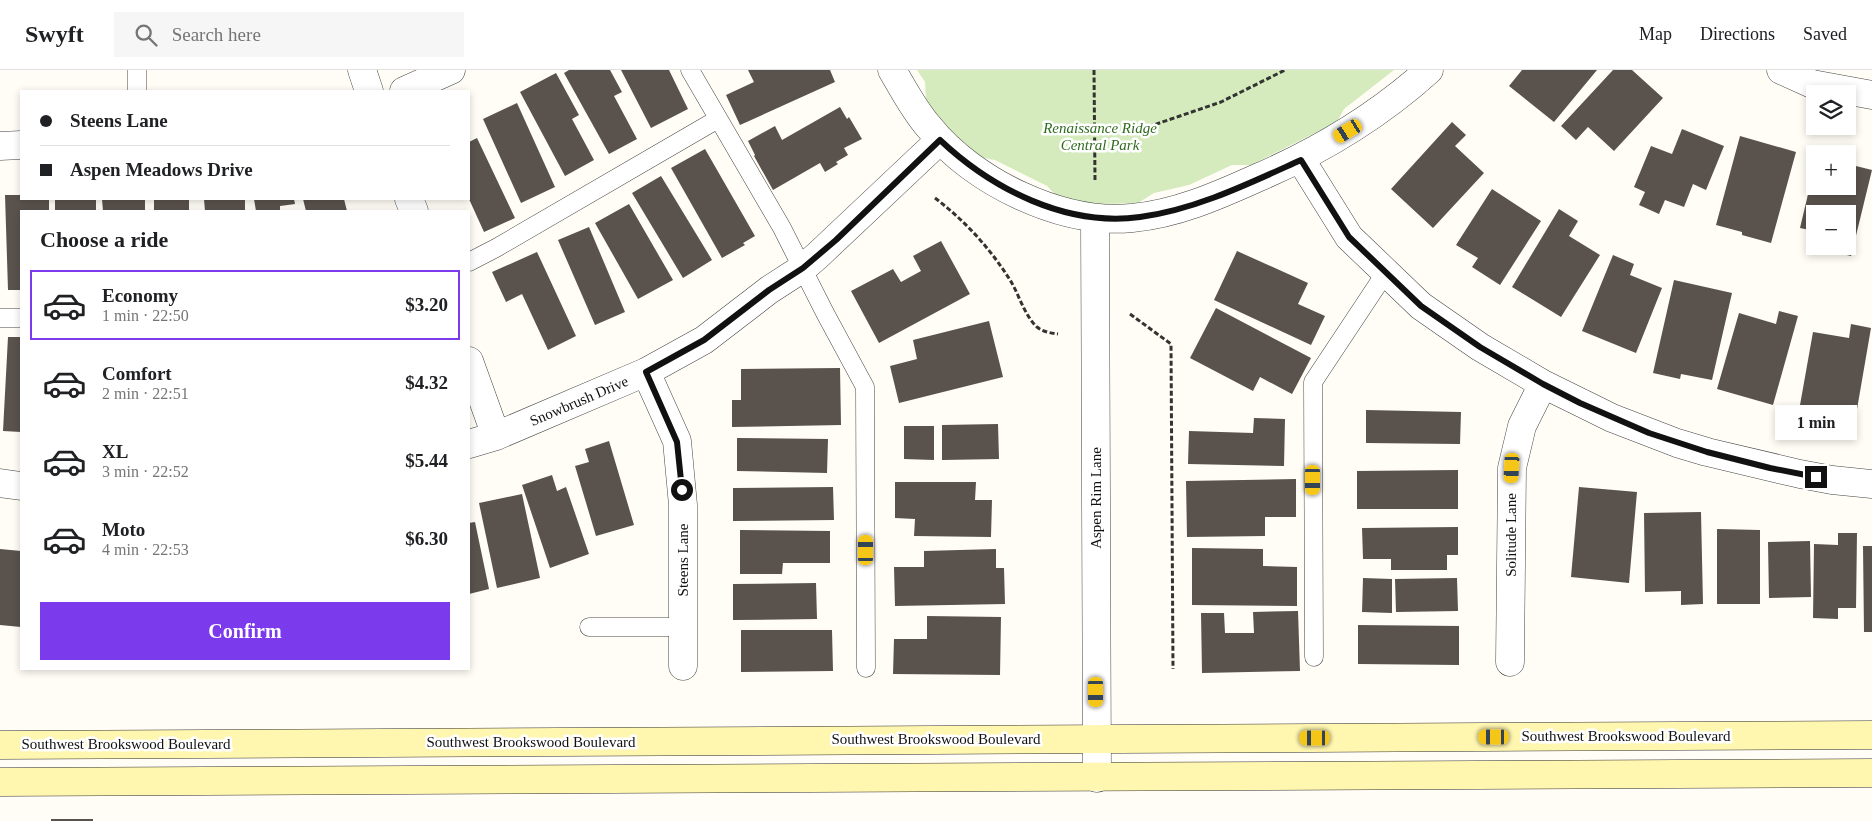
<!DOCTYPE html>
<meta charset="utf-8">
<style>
:root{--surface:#fff;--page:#f6f6f6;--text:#202124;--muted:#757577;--line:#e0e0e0;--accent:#7c3aed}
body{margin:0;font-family:Georgia,serif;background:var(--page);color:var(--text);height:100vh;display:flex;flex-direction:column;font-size:19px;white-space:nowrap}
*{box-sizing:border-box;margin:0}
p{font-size:16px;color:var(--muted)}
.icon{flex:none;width:28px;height:28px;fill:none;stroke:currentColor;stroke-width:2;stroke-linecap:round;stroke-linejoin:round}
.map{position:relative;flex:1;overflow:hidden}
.side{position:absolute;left:20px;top:140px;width:450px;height:460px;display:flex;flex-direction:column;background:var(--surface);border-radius:0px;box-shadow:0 2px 8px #0003}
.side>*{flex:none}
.top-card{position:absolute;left:20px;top:20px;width:450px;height:110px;border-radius:0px;box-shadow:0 2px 8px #0003;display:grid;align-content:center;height:110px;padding:0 20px;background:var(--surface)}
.buttons{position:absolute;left:1806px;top:15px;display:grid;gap:10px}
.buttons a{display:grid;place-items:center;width:50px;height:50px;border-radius:0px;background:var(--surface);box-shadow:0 2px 8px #0003;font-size:25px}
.end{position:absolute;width:22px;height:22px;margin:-11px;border:6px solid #111;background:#fff;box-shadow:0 0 0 2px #fff}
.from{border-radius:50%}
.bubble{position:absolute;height:35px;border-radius:0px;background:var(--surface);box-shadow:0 2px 8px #0003;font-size:16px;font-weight:700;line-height:35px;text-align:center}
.car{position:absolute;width:15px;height:30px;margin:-15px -8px;border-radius:6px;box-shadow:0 0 4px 1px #0007;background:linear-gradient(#f5c518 24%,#345 0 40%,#f5c518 0 76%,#345 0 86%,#f5c518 0)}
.top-card b{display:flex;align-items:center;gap:18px;height:48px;font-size:19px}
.top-card b+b{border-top:1px solid var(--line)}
.top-card i{width:12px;height:12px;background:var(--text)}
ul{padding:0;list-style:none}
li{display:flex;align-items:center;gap:15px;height:70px;margin:0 10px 8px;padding:0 10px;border:2px solid transparent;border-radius:0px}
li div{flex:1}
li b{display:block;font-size:19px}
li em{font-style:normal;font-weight:700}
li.selected{border-color:var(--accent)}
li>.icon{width:45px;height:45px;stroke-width:1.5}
h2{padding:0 20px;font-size:22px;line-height:60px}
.cta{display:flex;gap:10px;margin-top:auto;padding:10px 20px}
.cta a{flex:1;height:58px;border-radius:0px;background:var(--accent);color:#fff;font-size:20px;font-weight:700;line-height:58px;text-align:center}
header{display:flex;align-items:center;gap:30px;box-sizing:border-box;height:70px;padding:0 25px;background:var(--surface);border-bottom:1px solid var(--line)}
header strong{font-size:24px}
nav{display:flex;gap:28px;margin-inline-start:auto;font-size:18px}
.search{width:350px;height:45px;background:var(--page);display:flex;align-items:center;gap:12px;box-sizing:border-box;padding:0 18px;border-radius:0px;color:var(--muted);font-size:19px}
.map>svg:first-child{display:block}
.green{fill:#d5ebbd}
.building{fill:#5a524d}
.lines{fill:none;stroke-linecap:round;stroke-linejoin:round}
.service-casing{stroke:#444;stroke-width:19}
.minor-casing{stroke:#444;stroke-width:29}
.secondary-casing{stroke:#333;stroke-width:29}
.path{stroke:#333;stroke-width:3;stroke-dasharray:5 2.5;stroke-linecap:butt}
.service{stroke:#fff;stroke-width:18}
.minor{stroke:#fff;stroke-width:28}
.secondary{stroke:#fff6b0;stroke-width:28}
.route{stroke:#111;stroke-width:6}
.labels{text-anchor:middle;stroke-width:5;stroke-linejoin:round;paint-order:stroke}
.park-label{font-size:15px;font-style:italic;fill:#2f6b1f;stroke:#fff}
.street-label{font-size:15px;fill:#111;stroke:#fff}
</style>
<header>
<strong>Swyft</strong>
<div class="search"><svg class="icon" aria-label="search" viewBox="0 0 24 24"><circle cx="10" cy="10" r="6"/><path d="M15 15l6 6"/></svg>Search here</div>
<nav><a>Map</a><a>Directions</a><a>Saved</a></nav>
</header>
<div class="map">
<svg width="1872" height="751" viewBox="0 0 1872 751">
<rect width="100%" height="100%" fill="#fffdf5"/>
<path class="green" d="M 917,0 L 1394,0 L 1344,39 L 1337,52 L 1251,95 L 1232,95 L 1189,115 L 1154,123 L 1138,133 L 1105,134 L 1086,133 L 1056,125 L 1047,116 L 995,90 L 979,87 L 951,64 L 926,30 L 925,12 Z"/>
<path class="building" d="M 569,0 L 610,0 L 622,22 L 614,26 L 637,69 L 609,84 L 564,3 Z
M 621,0 L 669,0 L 688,39 L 651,58 Z
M 748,0 L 830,0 L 835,12 L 740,55 L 726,25 L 754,12 Z
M 1522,0 L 1597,0 L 1554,52 L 1509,16 Z
M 1613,0 L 1632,0 L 1663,28 L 1614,81 L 1588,57 L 1576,70 L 1561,56 Z
M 556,3 L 579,45 L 572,49 L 594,90 L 565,106 L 520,22 Z
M 517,33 L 555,117 L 521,133 L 483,49 Z
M 840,37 L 847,49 L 849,47 L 862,69 L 844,78 L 848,85 L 836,92 L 838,94 L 825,102 L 820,93 L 773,120 L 754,86 L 755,85 L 748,71 L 775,56 L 782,70 Z
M 1452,52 L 1466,65 L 1455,76 L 1484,103 L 1433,158 L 1391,119 Z
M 1682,59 L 1724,76 L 1706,120 L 1693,114 L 1684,137 L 1665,130 L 1659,144 L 1639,135 L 1645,122 L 1634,117 L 1651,76 L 1672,84 Z
M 1740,66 L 1796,82 L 1771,173 L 1742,165 L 1742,162 L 1716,155 Z
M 477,68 L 515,148 L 484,162 L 469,129 L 469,72 Z
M 705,79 L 755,166 L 743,173 L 745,175 L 722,188 L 671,98 Z
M 1848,94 L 1872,100 L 1851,186 L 1830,181 L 1831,176 L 1848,176 L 1848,144 L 1815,144 L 1815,161 L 1800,158 L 1814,99 L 1815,116 L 1848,116 Z
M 661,106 L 712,190 L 683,208 L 632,123 Z
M 1492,119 L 1541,151 L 1500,215 L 1472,197 L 1478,188 L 1456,175 Z
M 5,125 L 21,125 L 21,129 L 49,129 L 49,141 L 21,141 L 21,220 L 8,220 Z
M 55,129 L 96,129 L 96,141 L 55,141 Z
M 102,129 L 145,129 L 145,141 L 103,141 Z
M 154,129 L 189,129 L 189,141 L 154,141 Z
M 204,129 L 245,129 L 245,141 L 205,141 Z
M 254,129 L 294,129 L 295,134 L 280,136 L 280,141 L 256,141 Z
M 303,129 L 344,129 L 347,141 L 306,141 Z
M 629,134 L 673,210 L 638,229 L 595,153 Z
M 1559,139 L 1578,151 L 1569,166 L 1600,185 L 1561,247 L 1512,217 Z
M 589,157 L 625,242 L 595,255 L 558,170 Z
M 941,171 L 970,224 L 879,273 L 851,221 L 893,199 L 901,212 L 921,201 L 913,186 Z
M 1237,181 L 1308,213 L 1298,234 L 1325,246 L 1311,275 L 1214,230 Z
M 537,182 L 576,266 L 548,280 L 522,224 L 506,232 L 492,202 Z
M 1613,185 L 1634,194 L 1630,205 L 1662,218 L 1636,283 L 1582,261 Z
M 1674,210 L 1732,223 L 1712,310 L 1681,304 L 1680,309 L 1653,303 Z
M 1216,238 L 1311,288 L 1292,324 L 1260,307 L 1253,321 L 1190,288 Z
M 1779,241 L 1798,246 L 1773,335 L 1717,319 L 1739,243 L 1776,254 Z
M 989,251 L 1003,307 L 899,333 L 890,296 L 917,289 L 913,270 Z
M 1851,254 L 1871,258 L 1856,345 L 1800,335 L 1813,262 L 1849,268 Z
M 8,267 L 21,267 L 21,362 L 3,361 Z
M 840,298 L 841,355 L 732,357 L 732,330 L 741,330 L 741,299 Z
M 1366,340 L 1461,342 L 1460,374 L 1366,373 Z
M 1254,348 L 1285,349 L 1284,396 L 1188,394 L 1189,361 L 1253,363 Z
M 998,354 L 999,389 L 942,390 L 942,355 Z
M 904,356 L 934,356 L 934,390 L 904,389 Z
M 737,368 L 828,369 L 827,403 L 737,401 Z
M 609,371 L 634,455 L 596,466 L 575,396 L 589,392 L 585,379 Z
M 1458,400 L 1458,439 L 1357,439 L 1357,401 Z
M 552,405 L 557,421 L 566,417 L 589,484 L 550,498 L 522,415 Z
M 1296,409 L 1296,447 L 1265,447 L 1265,466 L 1187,467 L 1186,411 Z
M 895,412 L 976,412 L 975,430 L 992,430 L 991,467 L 914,466 L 915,449 L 895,448 Z
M 833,417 L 834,450 L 733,451 L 733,418 Z
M 1579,417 L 1637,422 L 1629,513 L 1571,507 Z
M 522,424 L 540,508 L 497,518 L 479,433 Z
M 1701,442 L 1703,534 L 1681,535 L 1681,521 L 1645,522 L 1644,443 Z
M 475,452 L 489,519 L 469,524 L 469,453 Z
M 1458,457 L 1458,485 L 1447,485 L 1447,500 L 1391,500 L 1391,489 L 1363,489 L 1362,458 Z
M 1717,459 L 1760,460 L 1760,534 L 1717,534 Z
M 740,460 L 830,461 L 830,493 L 783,493 L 782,504 L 740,504 Z
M 1838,463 L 1857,463 L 1856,538 L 1838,538 L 1838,549 L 1813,548 L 1814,474 L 1838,475 Z
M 1810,471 L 1811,527 L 1769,528 L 1768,472 Z
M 1863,476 L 1872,476 L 1872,562 L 1864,562 Z
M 1192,478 L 1263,479 L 1263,496 L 1297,497 L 1297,536 L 1192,535 Z
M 0,479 L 21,481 L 21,557 L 0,555 Z
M 996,479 L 996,498 L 1004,498 L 1005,534 L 895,536 L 894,497 L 924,497 L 924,481 Z
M 1363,508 L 1392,509 L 1392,543 L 1362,542 Z
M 1457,508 L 1458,541 L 1396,542 L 1395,509 Z
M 816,513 L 817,549 L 733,550 L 733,514 Z
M 1298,541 L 1300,601 L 1202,603 L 1201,543 L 1224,543 L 1225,563 L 1254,563 L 1253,542 Z
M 927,546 L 1001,547 L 1000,605 L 893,604 L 894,569 L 927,569 Z
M 1358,555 L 1459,556 L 1459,595 L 1358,594 Z
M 741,560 L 832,560 L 833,601 L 741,602 Z
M 51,749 L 93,749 L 93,751 L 51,751 Z"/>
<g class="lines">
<defs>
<path id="service" d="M 137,0 L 137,21
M 690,0 L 782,158 L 825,243 L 865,317 L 866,598
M 469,192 L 496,178 L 718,49
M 0,248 L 21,248
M 589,557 L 683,557
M 1314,587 L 1313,312 L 1386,202"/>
<path id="minor" d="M 362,0 L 369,21
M 892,0 C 904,20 914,40 929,57 C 973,112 1062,155 1132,148 C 1176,144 1217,126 1257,108 C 1320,81 1378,46 1429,0
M 1781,0 L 1812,14 L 1872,25
M 404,21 L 451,0
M 0,76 L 21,75
M 1301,90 L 1349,167 L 1421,236 L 1480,277 L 1543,314 L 1612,348 L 1677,373 L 1707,382 L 1800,404 L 1832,410 L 1872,414
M 409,129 L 414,141
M 1095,148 L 1097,708
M 469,291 L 496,366
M 646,302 L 677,371 L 683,435 L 683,596
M 469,374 L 496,366 L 646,302 L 704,270 L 769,220 L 803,198 L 817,186 L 940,70
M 0,413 L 21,416
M 1510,592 L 1512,398 L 1522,356 L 1543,314"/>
<path id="secondary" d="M 0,675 L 1872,665
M 0,712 L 1872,703"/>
</defs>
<use href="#service" class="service-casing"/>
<use href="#minor" class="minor-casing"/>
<use href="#secondary" class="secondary-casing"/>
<path class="path" d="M 1094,0 L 1095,110
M 1127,64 L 1221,32 L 1285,0
M 935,128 C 964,150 990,178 1010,210 C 1019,224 1024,245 1037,257 C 1043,262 1051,263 1058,264
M 1130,244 L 1171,274 L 1173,599"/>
<use href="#service" class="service"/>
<use href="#minor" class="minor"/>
<use href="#secondary" class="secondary"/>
</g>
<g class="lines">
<path class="route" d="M 682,420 L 677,372 L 646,302 L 704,270 L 769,220 L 803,198 L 836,170 L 940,70 C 992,119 1066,157 1140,147 C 1195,140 1250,113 1301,90 L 1349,167 L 1421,236 L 1480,277 L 1543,314 L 1580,333 L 1649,363 L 1707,382 L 1770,398 L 1816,407"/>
</g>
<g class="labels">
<g class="park-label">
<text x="1100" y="63">Renaissance Ridge<tspan x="1100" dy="17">Central Park</tspan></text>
</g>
<g class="street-label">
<text transform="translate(579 331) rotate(-23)" y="5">Snowbrush Drive</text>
<text transform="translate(1096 428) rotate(-90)" y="5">Aspen Rim Lane</text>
<text transform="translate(1511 465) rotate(-90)" y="5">Solitude Lane</text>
<text transform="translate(683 490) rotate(-90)" y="5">Steens Lane</text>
<text x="1626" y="671">Southwest Brookswood Boulevard</text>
<text x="936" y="674">Southwest Brookswood Boulevard</text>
<text x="531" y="677">Southwest Brookswood Boulevard</text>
<text x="126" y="679">Southwest Brookswood Boulevard</text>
</g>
</g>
</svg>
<div class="buttons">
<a><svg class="icon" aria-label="layers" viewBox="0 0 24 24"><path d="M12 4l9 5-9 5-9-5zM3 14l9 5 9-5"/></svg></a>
<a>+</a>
<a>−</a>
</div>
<i class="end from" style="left:682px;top:420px"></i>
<i class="end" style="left:1816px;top:407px"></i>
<div class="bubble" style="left:1775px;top:335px;width:82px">1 min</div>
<i class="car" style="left:1348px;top:61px;rotate:239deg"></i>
<i class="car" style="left:1512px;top:398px;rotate:183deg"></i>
<i class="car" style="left:1313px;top:410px;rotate:180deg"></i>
<i class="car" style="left:866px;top:480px;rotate:0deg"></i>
<i class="car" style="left:1096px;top:622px;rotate:180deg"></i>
<i class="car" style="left:1494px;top:667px;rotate:270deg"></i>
<i class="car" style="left:1315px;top:668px;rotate:270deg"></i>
<div class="top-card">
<b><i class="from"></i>Steens Lane</b>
<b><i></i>Aspen Meadows Drive</b>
</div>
<section class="side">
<h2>Choose a ride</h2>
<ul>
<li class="selected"><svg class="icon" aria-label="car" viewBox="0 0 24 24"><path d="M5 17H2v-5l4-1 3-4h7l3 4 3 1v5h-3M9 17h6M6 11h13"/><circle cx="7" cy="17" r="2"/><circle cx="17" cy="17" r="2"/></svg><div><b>Economy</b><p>1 min · 22:50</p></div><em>$3.20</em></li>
<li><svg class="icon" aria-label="car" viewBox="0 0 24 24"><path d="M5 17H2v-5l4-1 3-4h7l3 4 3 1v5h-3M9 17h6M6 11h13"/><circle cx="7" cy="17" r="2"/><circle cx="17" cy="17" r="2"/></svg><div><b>Comfort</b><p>2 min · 22:51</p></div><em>$4.32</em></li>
<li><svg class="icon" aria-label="car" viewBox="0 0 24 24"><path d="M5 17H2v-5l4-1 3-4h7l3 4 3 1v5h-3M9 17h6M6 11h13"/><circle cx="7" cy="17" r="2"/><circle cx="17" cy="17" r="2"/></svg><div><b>XL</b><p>3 min · 22:52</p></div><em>$5.44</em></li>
<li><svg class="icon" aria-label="car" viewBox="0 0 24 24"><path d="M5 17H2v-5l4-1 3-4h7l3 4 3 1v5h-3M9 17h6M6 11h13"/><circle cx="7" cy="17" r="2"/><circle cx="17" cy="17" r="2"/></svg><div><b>Moto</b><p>4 min · 22:53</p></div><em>$6.30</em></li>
</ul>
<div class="cta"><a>Confirm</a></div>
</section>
</div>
